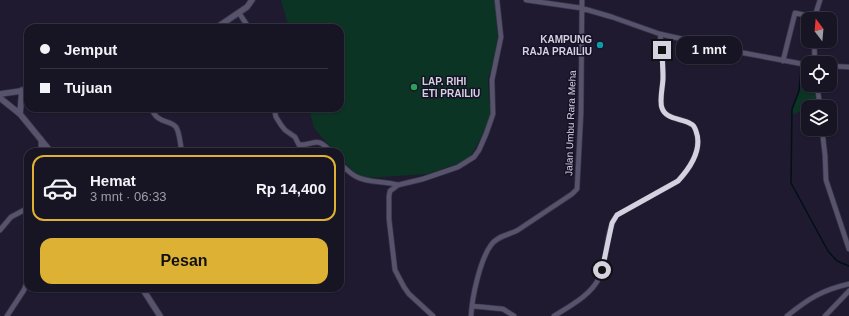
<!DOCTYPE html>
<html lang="id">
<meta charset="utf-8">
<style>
:root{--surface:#171424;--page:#242131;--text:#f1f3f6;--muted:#9e9ea6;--line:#363341;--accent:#ddb133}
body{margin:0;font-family:Arial,sans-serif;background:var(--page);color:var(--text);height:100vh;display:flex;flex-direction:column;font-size:15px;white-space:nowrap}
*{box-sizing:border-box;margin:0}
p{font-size:13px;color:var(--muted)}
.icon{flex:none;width:22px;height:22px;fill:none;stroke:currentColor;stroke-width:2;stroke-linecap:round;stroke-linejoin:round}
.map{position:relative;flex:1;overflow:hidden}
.panel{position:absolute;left:24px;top:148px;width:320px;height:144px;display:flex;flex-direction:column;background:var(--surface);border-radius:12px;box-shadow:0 1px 3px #0004,0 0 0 1px var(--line)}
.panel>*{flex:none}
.banner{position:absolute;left:24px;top:24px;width:320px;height:88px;border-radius:12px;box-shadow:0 1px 3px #0004,0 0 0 1px var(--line);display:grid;align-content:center;height:88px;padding:0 16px;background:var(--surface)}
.needle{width:26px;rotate:344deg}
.controls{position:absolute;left:801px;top:12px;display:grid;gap:8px}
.controls a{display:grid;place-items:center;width:36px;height:36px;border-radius:8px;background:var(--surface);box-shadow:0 1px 3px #0004,0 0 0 1px var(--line);font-size:20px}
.end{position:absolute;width:18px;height:18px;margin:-9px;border:5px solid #d4d1e0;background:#111;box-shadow:0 0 0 2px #111}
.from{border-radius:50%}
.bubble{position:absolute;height:28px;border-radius:12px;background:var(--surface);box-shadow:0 1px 3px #0004,0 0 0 1px var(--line);font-size:13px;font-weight:700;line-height:28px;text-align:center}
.banner b{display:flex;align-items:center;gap:14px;height:38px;font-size:15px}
.banner b+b{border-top:1px solid var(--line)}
.banner i{width:10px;height:10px;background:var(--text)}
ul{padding:7px 0 0;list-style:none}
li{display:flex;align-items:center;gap:12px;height:66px;margin:0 8px 6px;padding:0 8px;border:2px solid transparent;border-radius:12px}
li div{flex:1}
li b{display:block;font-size:15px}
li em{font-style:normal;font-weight:700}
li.current{border-color:var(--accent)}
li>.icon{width:36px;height:36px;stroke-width:1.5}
.action{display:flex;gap:8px;margin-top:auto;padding:8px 16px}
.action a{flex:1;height:46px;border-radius:12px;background:var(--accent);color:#111;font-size:16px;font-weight:700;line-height:46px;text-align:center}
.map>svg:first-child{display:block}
.green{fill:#0b3424}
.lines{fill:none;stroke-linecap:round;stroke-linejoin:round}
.stream{stroke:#001016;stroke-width:1.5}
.minor-casing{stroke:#3a3647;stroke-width:6}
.tertiary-casing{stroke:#3a3647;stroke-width:7}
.minor{stroke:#57536d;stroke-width:4.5}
.tertiary{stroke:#57536d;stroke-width:5.5}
.route{stroke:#d4d1e0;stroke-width:5}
.culture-dot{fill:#0f9aa8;stroke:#161126;stroke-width:1.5}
.leisure-dot{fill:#2e9e5b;stroke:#161126;stroke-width:1.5}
.labels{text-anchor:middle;stroke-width:3;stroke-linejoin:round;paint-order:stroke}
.poi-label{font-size:10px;font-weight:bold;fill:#d4d1e0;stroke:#161126;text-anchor:end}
.street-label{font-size:10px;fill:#d4d1e0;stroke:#161126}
</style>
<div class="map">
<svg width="849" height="316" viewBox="0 0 849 316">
<rect width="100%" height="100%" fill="#1f1a30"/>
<path class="green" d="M 281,0 L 495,0 L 498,45 L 488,79 L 489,102 L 492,112 L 483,134 L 470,157 L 463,162 L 427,174 L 366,178 L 355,173 L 340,158 L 340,152 L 335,152 L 314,128 L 309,108 L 340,108 L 340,28 L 289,28 Z
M 801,65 L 808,65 L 808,85 L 815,85 L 816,105 L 808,107 L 808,108 L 792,115 L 792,109 L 799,91 Z"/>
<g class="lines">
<path class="stream" d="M 802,60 L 799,91 L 792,109 L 791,183 L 828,251 L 837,261 L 849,266"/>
<defs>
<path id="minor" d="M 526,0 L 581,8 L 612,17 L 660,34 L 744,53 L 808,65
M 239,13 L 249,28
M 814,19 L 820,0
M 814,41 L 815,63
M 783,61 L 795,13 L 814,17
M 830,66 L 849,67
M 817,85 L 820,107
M 151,108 C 158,125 170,119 176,127 C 180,133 180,145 182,152
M 274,108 L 276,117 L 281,125 L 285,130 L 295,137 L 299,145 C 316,145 316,135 331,152
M 822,129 L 825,155 L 826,180 L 849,249
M 41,152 L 41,139
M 340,163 C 345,168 350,174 357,177 C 369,183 384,181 398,185
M 0,230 L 11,217 L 28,208
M 472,306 L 503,309 L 514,316
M 7,316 L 24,290 L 28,279
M 433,316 L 409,294 L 404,287 L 395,270 L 389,219 L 389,196 L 390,191 L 398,185 L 423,179 L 458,167 L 474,157 L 479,150 L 486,134 L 493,114 L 492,80 L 501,37 L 497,0
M 471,316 C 472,297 480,260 491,245 C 497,236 509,235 518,230 C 536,218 554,206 572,194 L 577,189 L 581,113 L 582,0
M 554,316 C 570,306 591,295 599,278 C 609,258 604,233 617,215 L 678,181 C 690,168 703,150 696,131 C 695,128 694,125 691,124 C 683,118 666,120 662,108 C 659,101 663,86 663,78 C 664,63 662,49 660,34
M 787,316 C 808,299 822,290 849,284
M 825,316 L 849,291"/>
<path id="tertiary" d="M 216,28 L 247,7 L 252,0
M 0,94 L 28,90
M 0,98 L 20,114 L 51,152
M 20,114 L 22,90
M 142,288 L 160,316"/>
</defs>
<use href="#minor" class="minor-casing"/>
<use href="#tertiary" class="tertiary-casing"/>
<use href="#minor" class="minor"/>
<use href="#tertiary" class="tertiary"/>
</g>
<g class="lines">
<path class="route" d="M 602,270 L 612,223 L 617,215 L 678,181 C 690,168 703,150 696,131 C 695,128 694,125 691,124 C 682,118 666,120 662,108 C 659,101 663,86 663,78 C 663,68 662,59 662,50"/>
</g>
<circle class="culture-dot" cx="600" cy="45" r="4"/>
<circle class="leisure-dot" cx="414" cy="87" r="4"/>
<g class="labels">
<g class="poi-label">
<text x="592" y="43">KAMPUNG<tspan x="592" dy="12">RAJA PRAILIU</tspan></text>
<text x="422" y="85" text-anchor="start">LAP. RIHI<tspan x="422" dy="12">ETI PRAILIU</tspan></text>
</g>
<g class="street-label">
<text transform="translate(570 123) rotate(-88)" y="4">Jalan Umbu Rara Meha</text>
</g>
</g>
</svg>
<div class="controls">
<a><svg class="needle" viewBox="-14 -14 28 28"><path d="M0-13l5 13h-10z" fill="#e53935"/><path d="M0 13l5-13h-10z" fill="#9e9ea6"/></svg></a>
<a><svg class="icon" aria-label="locate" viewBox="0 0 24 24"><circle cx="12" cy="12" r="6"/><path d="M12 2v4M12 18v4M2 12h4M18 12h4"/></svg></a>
<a><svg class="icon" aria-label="layers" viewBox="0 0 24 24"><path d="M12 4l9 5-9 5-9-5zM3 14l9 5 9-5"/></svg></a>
</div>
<i class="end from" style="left:602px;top:270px"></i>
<i class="end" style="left:662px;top:50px"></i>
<div class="bubble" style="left:676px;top:36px;width:66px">1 mnt</div>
<div class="banner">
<b><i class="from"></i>Jemput</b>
<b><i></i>Tujuan</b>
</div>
<section class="panel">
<ul>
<li class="current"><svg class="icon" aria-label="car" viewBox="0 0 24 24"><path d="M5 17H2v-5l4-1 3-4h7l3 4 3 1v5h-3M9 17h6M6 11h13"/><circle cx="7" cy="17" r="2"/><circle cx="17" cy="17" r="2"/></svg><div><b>Hemat</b><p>3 mnt · 06:33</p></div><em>Rp 14,400</em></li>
</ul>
<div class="action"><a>Pesan</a></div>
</section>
</div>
